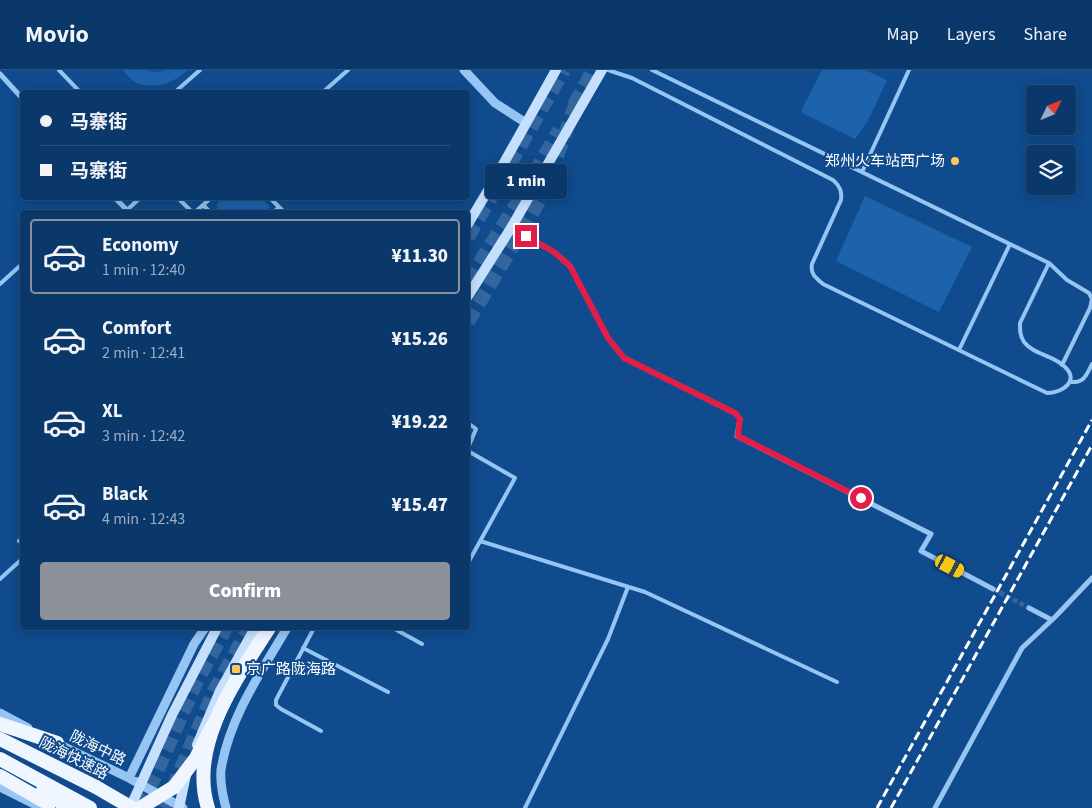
<!DOCTYPE html>
<meta charset="utf-8">
<style>
:root{--surface:#0b386a;--page:#194372;--text:#f1f3f6;--muted:#9aacc1;--line:#2b527e;--accent:#8c9099}
body{margin:0;font-family:"Source Sans 3","Noto Sans SC",sans-serif;background:var(--page);color:var(--text);height:100vh;display:flex;flex-direction:column;font-size:19px;white-space:nowrap}
*{box-sizing:border-box;margin:0}
p{font-size:16px;color:var(--muted)}
.icon{flex:none;width:28px;height:28px;fill:none;stroke:currentColor;stroke-width:2;stroke-linecap:round;stroke-linejoin:round}
.map{position:relative;flex:1;overflow:hidden}
.side{position:absolute;left:20px;top:140px;width:450px;height:420px;display:flex;flex-direction:column;background:var(--surface);border-radius:5px;box-shadow:0 2px 12px #0003,0 0 0 1px var(--line)}
.side>*{flex:none}
.guide{position:absolute;left:20px;top:20px;width:450px;height:110px;border-radius:5px;box-shadow:0 2px 12px #0003,0 0 0 1px var(--line);display:grid;align-content:center;height:110px;padding:0 20px;background:var(--surface)}
.needle{width:32px;rotate:47deg}
.controls{position:absolute;left:1026px;top:15px;display:grid;gap:10px}
.controls a{display:grid;place-items:center;width:50px;height:50px;border-radius:5px;background:var(--surface);box-shadow:0 2px 12px #0003,0 0 0 1px var(--line);font-size:25px}
.end{position:absolute;width:22px;height:22px;margin:-11px;border:6px solid #e11d48;background:#fff;box-shadow:0 0 0 2px #fff}
.from{border-radius:50%}
.bubble{position:absolute;height:35px;border-radius:5px;background:var(--surface);box-shadow:0 2px 12px #0003,0 0 0 1px var(--line);font-size:16px;font-weight:800;line-height:35px;text-align:center}
.car{position:absolute;width:15px;height:30px;margin:-15px -8px;border-radius:6px;box-shadow:0 0 4px 1px #0007;background:linear-gradient(#f5c518 24%,#345 0 40%,#f5c518 0 76%,#345 0 86%,#f5c518 0)}
.guide b{display:flex;align-items:center;gap:18px;height:48px;font-size:19px}
.guide b+b{border-top:1px solid var(--line)}
.guide i{width:12px;height:12px;background:var(--text)}
ul{padding:9px 0 0;list-style:none}
li{display:flex;align-items:center;gap:15px;height:75px;margin:0 10px 8px;padding:0 10px;border:2px solid transparent;border-radius:5px}
li div{flex:1}
li b{display:block;font-size:19px}
li em{font-style:normal;font-weight:800}
li.selected{border-color:var(--accent)}
li>.icon{width:45px;height:45px;stroke-width:1.5}
.cta{display:flex;gap:10px;margin-top:auto;padding:10px 20px}
.cta a{flex:1;height:58px;border-radius:5px;background:var(--accent);color:#fff;font-size:20px;font-weight:800;line-height:58px;text-align:center}
header{display:flex;align-items:center;gap:30px;box-sizing:border-box;height:70px;padding:0 25px;background:var(--surface);border-bottom:1px solid var(--line)}
header strong{font-size:24px}
nav{display:flex;gap:28px;margin-inline-start:auto;font-size:18px}
.map>svg:first-child{display:block}
.green{fill:#1d63ab}
.lines{fill:none;stroke-linecap:round;stroke-linejoin:round}
.minor-tunnel{stroke:#33669e;stroke-width:5;stroke-dasharray:5 2.5;stroke-linecap:butt}
.trunk-tunnel{stroke:#33669e;stroke-width:14;stroke-dasharray:14 7;stroke-linecap:butt}
.service{stroke:#96c4f3;stroke-width:4}
.minor{stroke:#96c4f3;stroke-width:5}
.tertiary{stroke:#96c4f3;stroke-width:9}
.secondary{stroke:#c5e0fd;stroke-width:10}
.trunk{stroke:#f0f6ff;stroke-width:14}
.rail{stroke:#fff;stroke-width:3;stroke-dasharray:9 4;stroke-linecap:butt}
.trunk-bridge{stroke:#f0f6ff;stroke-width:14}
.route{stroke:#e11d48;stroke-width:6}
.poi-dot{fill:#ffc758;stroke:#0f4b8d;stroke-width:2}
.labels{text-anchor:middle;stroke-width:4;stroke-linejoin:round;paint-order:stroke}
.poi-label{font-size:15px;fill:#fff;stroke:#0f4b8d;text-anchor:end}
.street-label{font-size:15px;fill:#fff;stroke:#0f4b8d}
</style>
<header>
<strong>Movio</strong>
<nav><a>Map</a><a>Layers</a><a>Share</a></nav>
</header>
<div class="map">
<svg width="1092" height="738" viewBox="0 0 1092 738">
<rect width="100%" height="100%" fill="#0f4b8d"/>
<path class="green" d="M 123,0 L 143,0 L 156,2 L 167,0 L 188,0 C 174,13 153,21 135,12 C 130,9 127,4 123,0 Z
M 822,0 L 865,0 L 887,10 L 868,51 L 855,69 L 802,43 L 802,39 Z
M 865,126 L 972,177 L 939,242 L 836,191 Z
M 222,128 L 261,128 L 270,137 L 264,142 L 218,142 L 217,134 Z"/>
<g class="lines">
<path class="minor-tunnel" d="M 993,519 L 1029,538"/>
<path class="trunk-tunnel" d="M 574,35 L 593,0
M 468,167 L 564,0
M 468,211 L 525,120 L 559,60
M 468,252 L 544,123 L 578,27
M 141,738 L 196,613 L 226,558
M 164,738 L 215,619 L 249,558"/>
<path class="service" d="M 59,0 L 80,22
M 608,0 L 632,8 L 833,110 C 840,116 842,121 841,130 L 812,194 C 810,204 816,208 823,214 L 1047,323 C 1062,323 1080,311 1065,297 C 1054,285 1034,285 1024,272 C 1020,266 1020,261 1020,253 L 1049,193
M 652,0 L 1049,193 L 1067,210 L 1089,223 L 1092,229 L 1090,238 L 1062,295
M 175,22 L 200,0
M 323,22 L 348,0
M 862,102 L 909,0
M 178,128 L 192,142
M 270,128 L 284,142
M 203,135 L 210,142
M 127,140 L 140,128
M 195,142 L 211,128
M 274,142 L 279,137
M 0,214 L 22,194
M 959,280 L 1010,174
M 1070,312 C 1084,313 1086,306 1092,294
M 468,353 L 476,359 L 468,378
M 468,381 L 515,408 L 468,493
M 19,471 L 22,468
M 480,471 L 645,522 L 837,612
M 0,509 L 22,489
M 314,558 L 276,630 L 276,635 L 281,639 L 321,661
M 393,558 L 422,574
M 303,578 L 388,622
M 525,738 L 608,569 L 628,517"/>
<path class="minor" d="M 0,4 L 22,28
M 115,128 L 129,142
M 511,158 L 554,182 L 570,196 L 608,268 L 624,288 L 735,343 L 740,349 L 737,366 L 931,464 L 921,481 L 993,519
M 1029,538 L 1052,550
M 935,738 L 1022,578 L 1055,547 L 1092,508"/>
<path class="tertiary" d="M 464,0 L 495,33 L 526,53
M 0,643 L 28,658
M 52,671 L 129,708 L 183,738
M 129,708 L 194,574 L 205,558
M 0,717 L 42,738
M 226,738 C 223,727 220,712 221,700 C 229,648 261,602 287,558"/>
<path class="secondary" d="M 468,154 L 496,107 L 556,0
M 468,226 L 511,158 L 602,0
M 197,675 L 220,621 L 255,558
M 130,738 L 172,645 L 217,558
M 179,738 L 186,705"/>
<path class="trunk" d="M 0,654 L 57,673
M 0,669 L 96,717
M 0,689 L 90,738
M 0,706 L 49,734
M 43,720 L 69,738
M 208,738 C 188,675 237,608 269,558"/>
<path class="rail" d="M 877,738 L 1092,350
M 891,738 L 1092,375"/>
<path class="trunk-bridge" d="M 96,717 L 132,738
M 140,738 L 174,717 L 196,688 L 213,655"/>
</g>
<g class="lines">
<path class="route" d="M 526,166 L 554,182 L 570,196 L 608,268 L 624,288 L 735,343 L 740,349 L 738,366 L 861,428"/>
</g>
<g class="poi-dot">
<circle cx="955" cy="91" r="5"/>
<rect x="231" y="594" width="10" height="10" rx="2.5"/>
</g>
<g class="labels">
<g class="poi-label">
<text x="945" y="96">郑州火车站西广场</text>
<text x="246" y="604" text-anchor="start">京广路陇海路</text>
</g>
<g class="street-label">
<text transform="translate(98 678) rotate(26)" y="5">陇海中路</text>
<text transform="translate(74 688) rotate(27)" y="5">陇海快速路</text>
</g>
</g>
</svg>
<div class="controls">
<a><svg class="needle" viewBox="-14 -14 28 28"><path d="M0-13l5 13h-10z" fill="#e53935"/><path d="M0 13l5-13h-10z" fill="#9aacc1"/></svg></a>
<a><svg class="icon" aria-label="layers" viewBox="0 0 24 24"><path d="M12 4l9 5-9 5-9-5zM3 14l9 5 9-5"/></svg></a>
</div>
<i class="end from" style="left:861px;top:428px"></i>
<i class="end" style="left:526px;top:166px"></i>
<div class="bubble" style="left:485px;top:94px;width:82px">1 min</div>
<i class="car" style="left:950px;top:496px;rotate:118deg"></i>
<div class="guide">
<b><i class="from"></i>马寨街</b>
<b><i></i>马寨街</b>
</div>
<section class="side">
<ul>
<li class="selected"><svg class="icon" aria-label="car" viewBox="0 0 24 24"><path d="M5 17H2v-5l4-1 3-4h7l3 4 3 1v5h-3M9 17h6M6 11h13"/><circle cx="7" cy="17" r="2"/><circle cx="17" cy="17" r="2"/></svg><div><b>Economy</b><p>1 min · 12:40</p></div><em>¥11.30</em></li>
<li><svg class="icon" aria-label="car" viewBox="0 0 24 24"><path d="M5 17H2v-5l4-1 3-4h7l3 4 3 1v5h-3M9 17h6M6 11h13"/><circle cx="7" cy="17" r="2"/><circle cx="17" cy="17" r="2"/></svg><div><b>Comfort</b><p>2 min · 12:41</p></div><em>¥15.26</em></li>
<li><svg class="icon" aria-label="car" viewBox="0 0 24 24"><path d="M5 17H2v-5l4-1 3-4h7l3 4 3 1v5h-3M9 17h6M6 11h13"/><circle cx="7" cy="17" r="2"/><circle cx="17" cy="17" r="2"/></svg><div><b>XL</b><p>3 min · 12:42</p></div><em>¥19.22</em></li>
<li><svg class="icon" aria-label="car" viewBox="0 0 24 24"><path d="M5 17H2v-5l4-1 3-4h7l3 4 3 1v5h-3M9 17h6M6 11h13"/><circle cx="7" cy="17" r="2"/><circle cx="17" cy="17" r="2"/></svg><div><b>Black</b><p>4 min · 12:43</p></div><em>¥15.47</em></li>
</ul>
<div class="cta"><a>Confirm</a></div>
</section>
</div>
